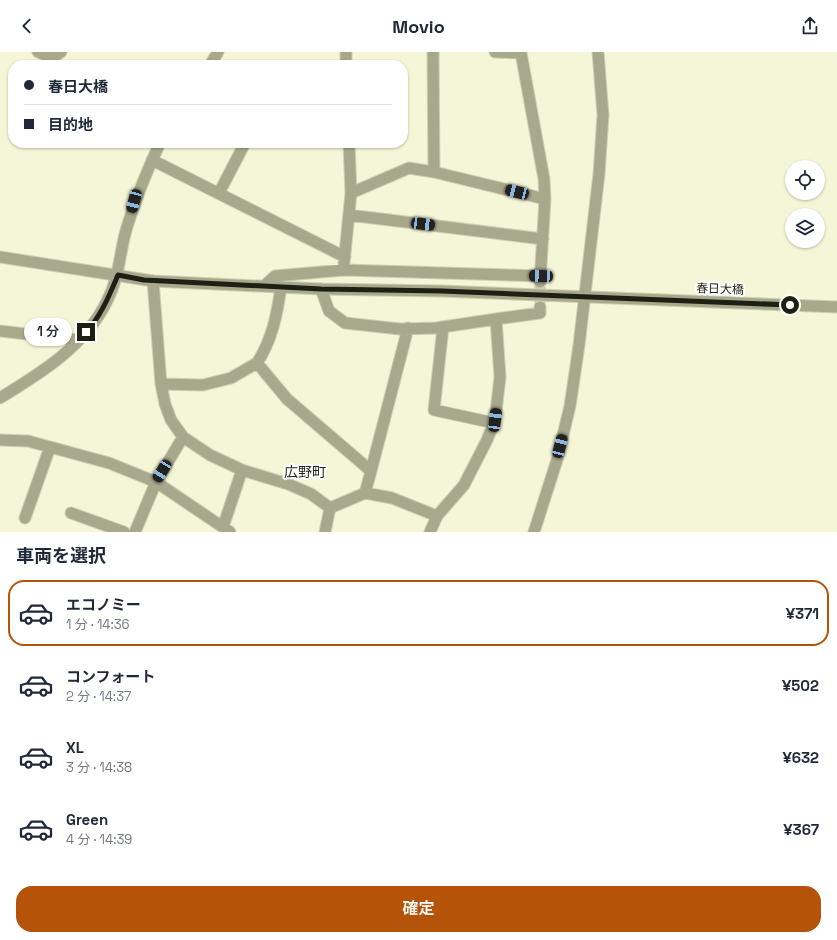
<!DOCTYPE html>
<html lang="ja">
<meta charset="utf-8">
<style>
:root{--surface:#fff;--page:#f2f2f3;--text:#1f2937;--muted:#747a83;--line:#e0e1e3;--accent:#b45309}
body{margin:0;font-family:"Space Grotesk","Noto Sans JP",sans-serif;background:var(--page);color:var(--text);height:100vh;display:flex;flex-direction:column;font-size:15px;white-space:nowrap}
*{box-sizing:border-box;margin:0}
p{font-size:13px;color:var(--muted)}
.icon{flex:none;width:22px;height:22px;fill:none;stroke:currentColor;stroke-width:2;stroke-linecap:round;stroke-linejoin:round}
.map{position:relative;height:480px;overflow:hidden}
.sheet{display:flex;flex-direction:column;background:var(--surface);flex:1}
.sheet>*{flex:none}
.guide{position:absolute;left:8px;top:8px;width:400px;height:88px;border-radius:16px;box-shadow:0 1px 3px #0004;display:grid;align-content:center;height:88px;padding:0 16px;background:var(--surface)}
.controls{position:absolute;left:785px;top:108px;display:grid;gap:8px}
.controls a{display:grid;place-items:center;width:40px;height:40px;border-radius:50%;background:var(--surface);box-shadow:0 1px 3px #0004;font-size:20px}
.end{position:absolute;width:18px;height:18px;margin:-9px;border:5px solid #1f2014;background:#fff;box-shadow:0 0 0 2px #fff}
.from{border-radius:50%}
.bubble{position:absolute;height:28px;border-radius:14px;background:var(--surface);box-shadow:0 1px 3px #0004;font-size:13px;font-weight:600;line-height:28px;text-align:center}
.car{position:absolute;width:12px;height:24px;margin:-12px -6px;border-radius:5px;box-shadow:0 0 3px 1px #0007;background:linear-gradient(#222 24%,#8ab4d8 0 40%,#222 0 76%,#8ab4d8 0 86%,#222 0)}
.guide b{display:flex;align-items:center;gap:14px;height:38px;font-size:15px}
.guide b+b{border-top:1px solid var(--line)}
.guide i{width:10px;height:10px;background:var(--text)}
ul{padding:0;list-style:none}
li{display:flex;align-items:center;gap:12px;height:66px;margin:0 8px 6px;padding:0 8px;border:2px solid transparent;border-radius:16px}
li div{flex:1}
li b{display:block;font-size:15px}
li em{font-style:normal;font-weight:600}
li.current{border-color:var(--accent)}
li>.icon{width:36px;height:36px;stroke-width:1.5}
h2{padding:0 16px;font-size:18px;line-height:48px}
.cta{display:flex;gap:8px;margin-top:auto;padding:8px 16px}
.cta a{flex:1;height:46px;border-radius:16px;background:var(--accent);color:#fff;font-size:16px;font-weight:600;line-height:46px;text-align:center}
header{display:flex;justify-content:space-between;align-items:center;height:52px;padding:0 16px;background:var(--surface);font-size:18px;font-weight:600}
.map>svg:first-child{display:block}
.lines{fill:none;stroke-linecap:round;stroke-linejoin:round}
.minor-tunnel{stroke:#cacbb0;stroke-width:11;stroke-dasharray:11 5.5;stroke-linecap:butt}
.minor-casing{stroke:#cecfb4;stroke-width:13}
.tertiary-casing{stroke:#cecfb4;stroke-width:13}
.minor{stroke:#a8a88d;stroke-width:11}
.tertiary{stroke:#a8a88d;stroke-width:11}
.route{stroke:#1f2014;stroke-width:5}
.labels{text-anchor:middle;stroke-width:4;stroke-linejoin:round;paint-order:stroke}
.street-label{font-size:12px;fill:#1f2014;stroke:#fff}
.quarter-label{font-size:14px;fill:#1f2014;stroke:#fff}
</style>
<header><svg class="icon" aria-label="back" viewBox="0 0 24 24"><path d="M15 5l-7 7 7 7"/></svg>Movio<svg class="icon" aria-label="share" viewBox="0 0 24 24"><path d="M12 15V3M7 8l5-5 5 5M5 13v7h14v-7"/></svg></header>
<div class="map">
<svg width="837" height="480" viewBox="0 0 837 480">
<rect width="100%" height="100%" fill="#f5f6d7"/>
<g class="lines">
<path class="minor-tunnel" d="M 540,255 L 540,230"/>
<defs>
<path id="minor" d="M 38,0 L 52,6 L 61,0
M 346,0 L 346,13
M 495,0 L 521,1 L 544,127 L 545,147 L 540,230
M 210,13 L 218,0
M 152,108 L 345,205
M 434,120 L 545,147
M 219,141 L 245,91
M 351,141 L 409,116 L 434,120 L 433,0
M 349,163 L 543,187
M 344,211 L 351,141 L 349,91
M 153,229 L 161,332 L 203,333 L 231,326 L 257,311
M 264,234 L 275,224 L 344,218 L 541,224
M 281,235 C 277,263 272,288 257,311 L 287,347 L 371,419 L 365,441
M 321,237 L 329,259 L 345,271 L 400,277 L 436,276 L 496,267
M 443,275 L 434,358 L 494,371
M 0,279 L 78,288
M 161,332 L 165,352 L 171,368 L 183,385 L 210,403 L 242,418 L 288,432 L 311,442 L 330,456
M 0,346 C 41,321 85,294 107,249 C 119,226 119,206 125,182 C 134,150 146,121 160,91
M 0,388 L 28,389 L 109,411 L 156,430 L 230,480
M 371,419 L 408,276
M 71,461 L 124,480
M 437,464 L 464,433 L 487,388 L 495,368 L 500,325 L 496,267 L 540,261 L 540,255
M 25,466 L 50,395
M 223,475 L 242,418
M 135,480 L 156,430 L 183,385
M 325,480 L 330,456 L 365,441 L 392,446 L 437,464 L 430,480
M 534,480 L 557,408 L 570,354 L 579,293 L 599,122 L 603,63 L 598,0"/>
<path id="tertiary" d="M 0,205 L 153,229 L 321,237 L 442,239 L 837,255"/>
</defs>
<use href="#minor" class="minor-casing"/>
<use href="#tertiary" class="tertiary-casing"/>
<use href="#minor" class="minor"/>
<use href="#tertiary" class="tertiary"/>
</g>
<g class="lines">
<path class="route" d="M 86,280 C 101,264 109,244 118,223 L 144,228 L 321,237 L 442,239 L 790,253"/>
</g>
<g class="labels">
<g class="street-label">
<text transform="translate(720 237) rotate(2)" y="4">春日大橋</text>
</g>
<g class="quarter-label">
<text x="305" y="425">広野町</text>
</g>
</g>
</svg>
<div class="controls">
<a><svg class="icon" aria-label="locate" viewBox="0 0 24 24"><circle cx="12" cy="12" r="6"/><path d="M12 2v4M12 18v4M2 12h4M18 12h4"/></svg></a>
<a><svg class="icon" aria-label="layers" viewBox="0 0 24 24"><path d="M12 4l9 5-9 5-9-5zM3 14l9 5 9-5"/></svg></a>
</div>
<i class="end from" style="left:790px;top:253px"></i>
<i class="end" style="left:86px;top:280px"></i>
<div class="bubble" style="left:24px;top:266px;width:48px">1 分</div>
<i class="car" style="left:517px;top:140px;rotate:284deg"></i>
<i class="car" style="left:134px;top:149px;rotate:195deg"></i>
<i class="car" style="left:423px;top:172px;rotate:97deg"></i>
<i class="car" style="left:541px;top:224px;rotate:272deg"></i>
<i class="car" style="left:495px;top:368px;rotate:7deg"></i>
<i class="car" style="left:560px;top:394px;rotate:14deg"></i>
<i class="car" style="left:162px;top:419px;rotate:211deg"></i>
<div class="guide">
<b><i class="from"></i>春日大橋</b>
<b><i></i>目的地</b>
</div>
</div>
<section class="sheet">
<h2>車両を選択</h2>
<ul>
<li class="current"><svg class="icon" aria-label="car" viewBox="0 0 24 24"><path d="M5 17H2v-5l4-1 3-4h7l3 4 3 1v5h-3M9 17h6M6 11h13"/><circle cx="7" cy="17" r="2"/><circle cx="17" cy="17" r="2"/></svg><div><b>エコノミー</b><p>1 分 · 14:36</p></div><em>¥371</em></li>
<li><svg class="icon" aria-label="car" viewBox="0 0 24 24"><path d="M5 17H2v-5l4-1 3-4h7l3 4 3 1v5h-3M9 17h6M6 11h13"/><circle cx="7" cy="17" r="2"/><circle cx="17" cy="17" r="2"/></svg><div><b>コンフォート</b><p>2 分 · 14:37</p></div><em>¥502</em></li>
<li><svg class="icon" aria-label="car" viewBox="0 0 24 24"><path d="M5 17H2v-5l4-1 3-4h7l3 4 3 1v5h-3M9 17h6M6 11h13"/><circle cx="7" cy="17" r="2"/><circle cx="17" cy="17" r="2"/></svg><div><b>XL</b><p>3 分 · 14:38</p></div><em>¥632</em></li>
<li><svg class="icon" aria-label="car" viewBox="0 0 24 24"><path d="M5 17H2v-5l4-1 3-4h7l3 4 3 1v5h-3M9 17h6M6 11h13"/><circle cx="7" cy="17" r="2"/><circle cx="17" cy="17" r="2"/></svg><div><b>Green</b><p>4 分 · 14:39</p></div><em>¥367</em></li>
</ul>
<div class="cta"><a>確定</a></div>
</section>
